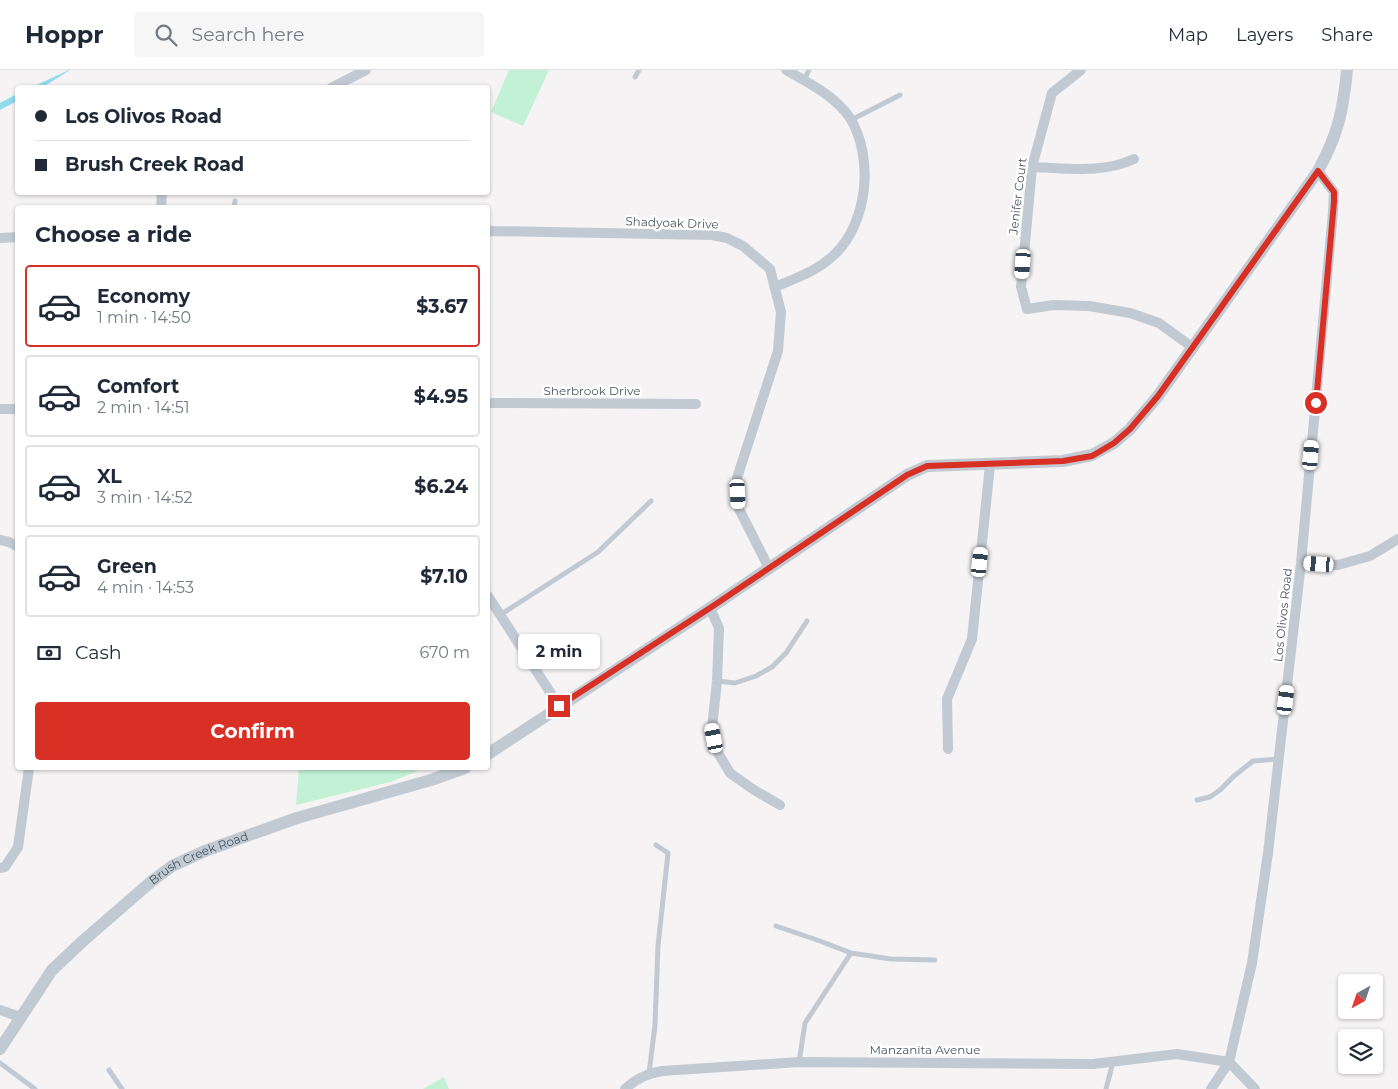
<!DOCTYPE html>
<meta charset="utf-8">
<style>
:root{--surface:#fff;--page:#f6f6f7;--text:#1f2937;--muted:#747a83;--line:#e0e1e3;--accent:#d93025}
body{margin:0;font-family:Montserrat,sans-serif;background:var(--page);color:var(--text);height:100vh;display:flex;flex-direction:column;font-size:19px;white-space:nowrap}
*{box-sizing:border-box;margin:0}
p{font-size:16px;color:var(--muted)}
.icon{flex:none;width:28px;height:28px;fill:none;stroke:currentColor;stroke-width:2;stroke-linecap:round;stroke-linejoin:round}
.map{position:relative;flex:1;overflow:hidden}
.sheet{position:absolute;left:15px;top:135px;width:475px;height:565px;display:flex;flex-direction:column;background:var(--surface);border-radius:5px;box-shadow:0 1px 4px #0004}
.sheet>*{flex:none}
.banner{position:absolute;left:15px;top:15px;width:475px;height:110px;border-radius:5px;box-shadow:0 1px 4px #0004;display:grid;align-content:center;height:110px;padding:0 20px;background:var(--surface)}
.needle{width:32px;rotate:220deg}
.tools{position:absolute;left:1338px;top:904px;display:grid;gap:10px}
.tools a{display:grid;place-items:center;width:45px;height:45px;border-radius:5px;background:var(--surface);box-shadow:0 1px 4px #0004;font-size:25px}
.end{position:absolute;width:22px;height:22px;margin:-11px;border:6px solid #d93025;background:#fff;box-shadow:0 0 0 2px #fff}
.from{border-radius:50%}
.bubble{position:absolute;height:35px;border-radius:5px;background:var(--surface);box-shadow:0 1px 4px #0004;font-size:16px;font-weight:700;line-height:35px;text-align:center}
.car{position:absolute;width:15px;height:30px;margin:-15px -8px;border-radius:6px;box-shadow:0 0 4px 1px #0007;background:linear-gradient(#fff 24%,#345 0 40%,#fff 0 76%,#345 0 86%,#fff 0)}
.banner b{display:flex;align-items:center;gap:18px;height:48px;font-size:19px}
.banner b+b{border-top:1px solid var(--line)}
.banner i{width:12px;height:12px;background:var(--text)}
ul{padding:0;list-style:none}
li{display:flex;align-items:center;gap:15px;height:82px;margin:0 10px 8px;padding:0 10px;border:2px solid var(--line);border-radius:5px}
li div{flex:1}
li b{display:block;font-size:19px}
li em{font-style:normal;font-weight:700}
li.current{border-color:var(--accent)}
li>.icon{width:45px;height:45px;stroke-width:1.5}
h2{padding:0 20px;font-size:22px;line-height:60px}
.pay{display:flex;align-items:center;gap:12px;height:55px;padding:0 20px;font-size:19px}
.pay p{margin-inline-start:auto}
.action{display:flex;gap:10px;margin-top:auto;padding:10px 20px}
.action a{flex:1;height:58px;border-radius:5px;background:var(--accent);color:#fff;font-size:20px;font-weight:700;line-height:58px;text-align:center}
header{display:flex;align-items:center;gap:30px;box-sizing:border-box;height:70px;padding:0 25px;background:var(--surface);border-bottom:1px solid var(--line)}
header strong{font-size:24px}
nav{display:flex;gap:28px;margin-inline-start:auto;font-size:18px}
.search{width:350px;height:45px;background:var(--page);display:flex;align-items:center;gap:12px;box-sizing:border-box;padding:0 18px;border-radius:5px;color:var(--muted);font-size:19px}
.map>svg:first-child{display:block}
.green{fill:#c3f1d5}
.water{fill:#90daee}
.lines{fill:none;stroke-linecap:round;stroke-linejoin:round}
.service{stroke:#c1cad2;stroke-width:5}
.minor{stroke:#c1cad2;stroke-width:10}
.tertiary{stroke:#c1cad2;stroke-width:12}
.route{stroke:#d93025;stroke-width:6}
.labels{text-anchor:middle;stroke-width:5;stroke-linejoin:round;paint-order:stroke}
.street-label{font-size:12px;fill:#4a5661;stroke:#fff}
</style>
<header>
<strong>Hoppr</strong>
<div class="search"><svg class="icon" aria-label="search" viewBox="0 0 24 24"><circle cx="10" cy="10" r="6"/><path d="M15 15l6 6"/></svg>Search here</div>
<nav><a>Map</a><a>Layers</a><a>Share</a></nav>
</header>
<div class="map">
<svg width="1398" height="1019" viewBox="0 0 1398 1019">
<rect width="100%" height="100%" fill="#f5f3f3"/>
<path class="green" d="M 509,0 L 549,0 L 523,56 L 491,42 Z
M 299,698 L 425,698 L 390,712 L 296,735 Z
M 444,1007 L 449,1019 L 423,1019 Z"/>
<path class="water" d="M 70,0 L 43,17 L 32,17 L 69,0 Z
M 17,24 L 17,31 L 0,40 L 0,33 Z"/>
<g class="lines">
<path class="service" d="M 635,7 L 639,0
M 804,10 L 809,0
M 851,50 L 900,25
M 234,138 L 235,131
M 500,545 L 598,482 L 651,431
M 717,611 L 735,613 L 756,606 L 772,597 L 786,583 L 807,551
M 1197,730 L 1210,727 L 1220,720 L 1234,706 L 1253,691 L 1279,689
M 776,856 L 820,871 L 851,883 L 891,889 L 935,890
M 799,992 L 805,953 L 851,883
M 0,993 L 35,1019
M 109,1000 L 122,1019
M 649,1003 L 655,955 L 658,876 L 668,783 L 656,775
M 1106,1019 L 1113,992"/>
<path class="minor" d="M 1081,0 L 1052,23 L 1032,97 L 1021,217 L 1027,239 L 1054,235 L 1089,236 L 1130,243 L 1159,253 L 1192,277
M 331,18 L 366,0
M 1032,97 C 1067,98 1102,104 1134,89
M 161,138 L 162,122
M 488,161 L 712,165 L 727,168 L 743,176 L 770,199 L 781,242 L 778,281 L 737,408 L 739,439 L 769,498
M 0,168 L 18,167
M 775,217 C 796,208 818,201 835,184 C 868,152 874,87 850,48 C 835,26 809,13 786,0
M 488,333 L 696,334
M 0,339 L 18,339
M 0,470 L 9,472 L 18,477
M 1301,493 L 1338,495 L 1370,486 L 1398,469
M 488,526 L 559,636
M 710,538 L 719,558 L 717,611 L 712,658 L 715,678 L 730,703 L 754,720 L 780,735
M 948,679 L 947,629 L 972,569 L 990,395
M 0,798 L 5,797 L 18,777 L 29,698
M 0,940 L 20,947
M 625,1019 C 637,1008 647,1004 662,1001 L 799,992 L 1093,994 L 1177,984 L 1229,992 L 1255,1019
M 1211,1019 L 1229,992 L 1252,893 L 1268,783 L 1301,493 L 1333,142 L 1334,122 L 1318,101"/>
<g class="tertiary">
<path d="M 488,684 L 710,538 L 907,405 L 927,396 L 1063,391 L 1092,385 L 1114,373 L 1130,359 L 1158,326 L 1318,101 C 1338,64 1343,42 1347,0"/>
<path id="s1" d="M 0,979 L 52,900 L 84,870 L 152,811 L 172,796 L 205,781 L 297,748 L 431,710 L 465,698"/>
</g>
</g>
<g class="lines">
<path class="route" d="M 559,636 L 710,538 L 907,405 L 927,396 L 1063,391 L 1092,386 L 1114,373 L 1130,359 L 1158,326 L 1318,101 L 1334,122 L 1334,132 L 1316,333"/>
</g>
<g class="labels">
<g class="street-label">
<text transform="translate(1018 126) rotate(-83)" y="4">Jenifer Court</text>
<text transform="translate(672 153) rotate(2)" y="4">Shadyoak Drive</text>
<text x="592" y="325">Sherbrook Drive</text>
<text transform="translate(1283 545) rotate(-84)" y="4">Los Olivos Road</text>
<text dy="4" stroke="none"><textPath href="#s1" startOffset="281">Brush Creek Road</textPath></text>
<text x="925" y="984">Manzanita Avenue</text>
</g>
</g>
</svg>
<div class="tools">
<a><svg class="needle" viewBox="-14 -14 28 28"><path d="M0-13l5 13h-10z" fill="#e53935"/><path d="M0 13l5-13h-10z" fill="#747a83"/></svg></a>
<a><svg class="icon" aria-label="layers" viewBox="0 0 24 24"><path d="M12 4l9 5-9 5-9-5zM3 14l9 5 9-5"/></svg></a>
</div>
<i class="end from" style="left:1316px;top:333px"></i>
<i class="end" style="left:559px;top:636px"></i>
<div class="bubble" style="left:518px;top:564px;width:82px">2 min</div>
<i class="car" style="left:1023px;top:194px;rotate:184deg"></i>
<i class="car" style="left:1311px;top:385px;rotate:5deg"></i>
<i class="car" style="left:738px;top:424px;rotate:177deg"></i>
<i class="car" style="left:980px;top:492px;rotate:6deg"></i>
<i class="car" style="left:1319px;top:494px;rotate:274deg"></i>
<i class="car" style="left:1286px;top:630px;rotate:7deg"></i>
<i class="car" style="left:714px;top:668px;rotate:349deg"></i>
<div class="banner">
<b><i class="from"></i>Los Olivos Road</b>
<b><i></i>Brush Creek Road</b>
</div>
<section class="sheet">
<h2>Choose a ride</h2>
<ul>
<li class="current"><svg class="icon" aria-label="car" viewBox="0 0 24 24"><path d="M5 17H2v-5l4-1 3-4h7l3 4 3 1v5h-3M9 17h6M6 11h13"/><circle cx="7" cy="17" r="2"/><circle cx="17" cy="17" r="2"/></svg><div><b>Economy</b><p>1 min · 14:50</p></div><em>$3.67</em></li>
<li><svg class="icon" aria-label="car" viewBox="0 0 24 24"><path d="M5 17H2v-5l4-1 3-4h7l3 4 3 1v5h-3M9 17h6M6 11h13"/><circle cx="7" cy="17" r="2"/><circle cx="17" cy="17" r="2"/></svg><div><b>Comfort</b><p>2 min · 14:51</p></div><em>$4.95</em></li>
<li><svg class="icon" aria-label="car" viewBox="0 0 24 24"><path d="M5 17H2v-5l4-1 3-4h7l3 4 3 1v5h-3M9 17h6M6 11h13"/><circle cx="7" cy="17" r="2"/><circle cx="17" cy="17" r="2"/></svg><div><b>XL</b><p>3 min · 14:52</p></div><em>$6.24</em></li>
<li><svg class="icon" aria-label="car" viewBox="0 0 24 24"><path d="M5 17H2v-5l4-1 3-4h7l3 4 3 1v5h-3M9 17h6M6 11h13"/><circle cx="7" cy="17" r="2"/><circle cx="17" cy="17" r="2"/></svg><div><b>Green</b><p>4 min · 14:53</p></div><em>$7.10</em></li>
</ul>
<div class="pay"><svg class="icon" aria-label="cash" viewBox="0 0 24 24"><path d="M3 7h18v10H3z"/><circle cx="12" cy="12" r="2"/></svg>Cash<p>670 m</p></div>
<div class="action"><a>Confirm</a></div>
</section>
</div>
